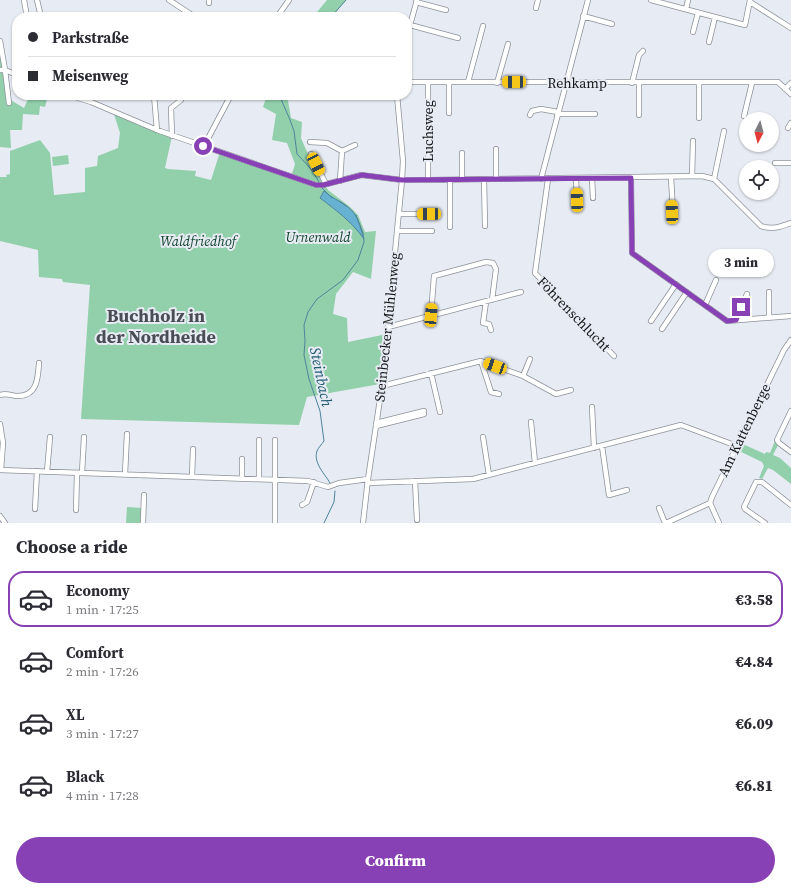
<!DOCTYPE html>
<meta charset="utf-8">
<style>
:root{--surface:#fff;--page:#f7f7f7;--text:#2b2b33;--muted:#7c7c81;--line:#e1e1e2;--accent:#8841b4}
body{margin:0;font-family:"Source Serif 4",serif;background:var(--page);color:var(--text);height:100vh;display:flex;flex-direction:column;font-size:15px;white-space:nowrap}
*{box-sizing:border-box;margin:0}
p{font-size:13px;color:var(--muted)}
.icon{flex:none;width:22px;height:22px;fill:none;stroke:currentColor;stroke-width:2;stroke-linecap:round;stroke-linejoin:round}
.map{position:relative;height:523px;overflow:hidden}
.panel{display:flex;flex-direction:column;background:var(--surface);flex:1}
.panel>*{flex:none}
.guide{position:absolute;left:12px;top:12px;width:400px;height:88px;border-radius:16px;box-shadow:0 1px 3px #0004;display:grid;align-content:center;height:88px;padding:0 16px;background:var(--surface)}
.needle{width:26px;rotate:186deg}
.buttons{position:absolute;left:739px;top:112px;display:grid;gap:8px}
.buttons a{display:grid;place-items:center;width:40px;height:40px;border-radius:50%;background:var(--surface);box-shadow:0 1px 3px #0004;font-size:20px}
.end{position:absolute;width:18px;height:18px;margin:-9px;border:5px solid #8841b4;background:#fff;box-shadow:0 0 0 2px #fff}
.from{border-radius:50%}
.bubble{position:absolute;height:28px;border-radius:14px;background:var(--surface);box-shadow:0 1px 3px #0004;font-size:13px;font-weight:800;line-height:28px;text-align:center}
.car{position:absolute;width:12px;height:24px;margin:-12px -6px;border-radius:5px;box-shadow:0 0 3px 1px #0007;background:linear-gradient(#f5c518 24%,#345 0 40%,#f5c518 0 76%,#345 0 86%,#f5c518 0)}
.guide b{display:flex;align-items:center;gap:14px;height:38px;font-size:15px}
.guide b+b{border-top:1px solid var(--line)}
.guide i{width:10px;height:10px;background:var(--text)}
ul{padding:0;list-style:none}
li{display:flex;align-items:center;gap:12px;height:56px;margin:0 8px 6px;padding:0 8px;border:2px solid transparent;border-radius:16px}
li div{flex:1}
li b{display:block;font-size:15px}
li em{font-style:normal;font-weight:800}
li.active{border-color:var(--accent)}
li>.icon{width:36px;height:36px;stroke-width:1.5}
h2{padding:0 16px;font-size:18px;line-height:48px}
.button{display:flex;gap:8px;margin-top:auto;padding:8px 16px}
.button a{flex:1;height:46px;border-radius:24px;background:var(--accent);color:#fff;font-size:16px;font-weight:800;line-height:46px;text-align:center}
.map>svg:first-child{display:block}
.green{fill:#92d0ab}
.water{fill:#67b2d2;stroke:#4e849a}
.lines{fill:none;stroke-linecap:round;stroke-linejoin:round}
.stream{stroke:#4e849a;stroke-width:1}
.minor-casing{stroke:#8d9199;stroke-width:6}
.minor{stroke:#fff;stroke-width:4.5}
.route{stroke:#8841b4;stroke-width:5}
.labels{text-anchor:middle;stroke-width:4;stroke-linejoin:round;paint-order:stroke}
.street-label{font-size:14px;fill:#151719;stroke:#e7ebf3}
.park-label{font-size:14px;font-style:italic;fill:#12462c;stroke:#e7ebf3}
.water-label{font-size:15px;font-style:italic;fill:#205b72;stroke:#e7ebf3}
.district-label{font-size:18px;font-weight:bold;fill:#494c53;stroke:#e7ebf3}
</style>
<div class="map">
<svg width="791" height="523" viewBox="0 0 791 523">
<rect width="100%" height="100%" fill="#e7ebf3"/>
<path class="green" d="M 327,0 L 346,0 L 332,17 L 313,17 Z
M 0,41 L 9,99 L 24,108 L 30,95 L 48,95 L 45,107 L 40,106 L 39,115 L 23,114 L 22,130 L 10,130 L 11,148 L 0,147 Z
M 267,95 L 287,95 L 291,118 L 302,122 L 301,138 L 314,168 L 328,190 L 349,206 L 358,215 L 365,232 L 376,231 L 371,279 L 353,272 L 336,294 L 333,314 L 347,318 L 348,342 L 387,334 L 380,384 L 307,397 L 299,425 L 81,419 L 90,285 L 63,282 L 62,279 L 39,277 L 38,250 L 0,241 L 0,177 L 7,177 L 6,175 L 10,174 L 10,151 L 40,140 L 50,153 L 54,195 L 85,192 L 85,168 L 97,166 L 98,156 L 118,148 L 120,133 L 113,111 L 172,136 L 165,168 L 168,169 L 196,171 L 195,176 L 211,180 L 220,152 L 291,177 L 295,164 L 287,143 L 272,140 L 276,114 L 263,107 Z
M 68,155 L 69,164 L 53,166 L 52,157 Z
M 775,441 L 779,443 L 773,455 L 780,458 L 791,468 L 791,484 L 773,470 L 768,468 L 762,479 L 759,478 L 764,466 L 762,462 L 735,449 L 738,442 L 765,454 L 766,452 L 770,453 Z
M 127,507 L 143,508 L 143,523 L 126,523 Z"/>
<path class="water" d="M 324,191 C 331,198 341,201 348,207 C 358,214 360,227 364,239 C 351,221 337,211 320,198 Z"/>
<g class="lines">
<path class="stream" d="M 331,17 L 346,0
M 281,95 L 281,99 L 290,120 L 294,131 L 297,154 L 311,169 L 319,182
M 322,188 L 332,198
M 339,201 L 346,206
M 330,483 C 325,474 313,463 317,451 C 318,448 322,444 324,441 L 320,411 L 309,379 L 304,355 L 305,341 L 304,325 L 308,312 L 317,299 L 343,280 L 358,260 L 364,242 L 363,233 L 356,215
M 324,523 L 334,502 L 335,491"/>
<defs>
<path id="minor" d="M 24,0 L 27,17
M 37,0 L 41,17
M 169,0 L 195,17
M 209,0 L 209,3
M 651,0 L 745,25 L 750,0
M 416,2 L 446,10
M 750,2 L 791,28
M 536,8 L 538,0
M 686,9 L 688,0
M 583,16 L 612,24
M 277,17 L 289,0
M 410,25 L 458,38
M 693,32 L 698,13
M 407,36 L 417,0
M 0,41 L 5,70 L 9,103
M 709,42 L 715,17
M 0,70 L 5,70 L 17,75
M 407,82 L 778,82 L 791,94
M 428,82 L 428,180
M 449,82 L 449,113
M 468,82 L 483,26
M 497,83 L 508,44
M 632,83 L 639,55 L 643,51
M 699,83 L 699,118
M 785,89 L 791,83
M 69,95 L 91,102 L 157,130 L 316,185 L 323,185 L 361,175 L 402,180 L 428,180 L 702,176 L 714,179 L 761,226 C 772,230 780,227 791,223
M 154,95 L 157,130
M 557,114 L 595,114
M 530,115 L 532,111 L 541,109 L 558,112
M 639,115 L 639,83
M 744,116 L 752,83
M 788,128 L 791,123
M 172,136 L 171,108 L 181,100 L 183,95
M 310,142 L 327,143 L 342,151 L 355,145
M 204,146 L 231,95
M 496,149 L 496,179
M 462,153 L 462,179
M 311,154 L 326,184
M 775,163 L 791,163
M 692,176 L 693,141
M 671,177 L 673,212
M 592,178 L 593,198
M 631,178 L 632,253 L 727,321 L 791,316
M 484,179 L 485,226
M 541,179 L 588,0
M 548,179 L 535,273 L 614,356
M 576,179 L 577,199
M 714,179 L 724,131
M 340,181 L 342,151
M 399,214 L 429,214
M 450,227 L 450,180
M 397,231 L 432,231
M 769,292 L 769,318
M 486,302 L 483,323 L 489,324 L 491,330
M 705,305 L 716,280
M 431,315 L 434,276 L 486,262 L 493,263 L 496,269 L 492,300
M 736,320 L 747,294
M 651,321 L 676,284
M 388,327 L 521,292
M 662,329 L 687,292
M 481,361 L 491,392 L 499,394
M 431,373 L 440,412
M 523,376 L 530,359
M 382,386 L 481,361 L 523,376 L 556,394 L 571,390
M 0,395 C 6,393 10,395 16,396 C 37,397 38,379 39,363
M 592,407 L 594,448
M 791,411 L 777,440 L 779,443 L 791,452
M 531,422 L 535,463
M 376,423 L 424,411
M 0,424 L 3,443 L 1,470
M 376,426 L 424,414
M 483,437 L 489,475
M 602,446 L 609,495 L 627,490
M 0,470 L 308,481 L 328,487 L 339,483 L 368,479
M 47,472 L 50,437
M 82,473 L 84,437
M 125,474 L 127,434
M 192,477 L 193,449
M 242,478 L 242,459
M 259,479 L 259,440
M 415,481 L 417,520
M 368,483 L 473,479 L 681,425 L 737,446
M 302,505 L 307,502 L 314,482
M 659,508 L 665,523
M 35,509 L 37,471
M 76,510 L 77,473
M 0,516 L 5,523
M 143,523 L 144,495
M 275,523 L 275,440
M 363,523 L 368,479 L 382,386 L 402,180 L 403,161 L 397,95
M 666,523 L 710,503
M 719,523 L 710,503 L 712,497 L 784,350 L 791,340
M 765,523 L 745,509 L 744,507 L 756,482 L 762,482 L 791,505"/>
</defs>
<use href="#minor" class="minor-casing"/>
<use href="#minor" class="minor"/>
</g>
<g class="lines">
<path class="route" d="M 203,146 L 316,185 L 323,185 L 362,175 L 402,180 L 631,178 L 632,253 L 727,321 L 736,320 L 741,307"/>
</g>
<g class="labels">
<g class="street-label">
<text x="577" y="88">Rehkamp</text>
<text transform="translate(428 131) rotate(-90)" y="5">Luchsweg</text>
<text transform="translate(574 314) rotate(46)" y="5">Föhrenschlucht</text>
<text transform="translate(387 327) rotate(-84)" y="5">Steinbecker Mühlenweg</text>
<text transform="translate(744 430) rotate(-64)" y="5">Am Kattenberge</text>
</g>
<g class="park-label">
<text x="318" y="242">Urnenwald</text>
<text x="198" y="246">Waldfriedhof</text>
</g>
<g class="water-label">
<text transform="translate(321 377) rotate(78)" y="5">Steinbach</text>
</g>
<g class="district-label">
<text x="156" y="322">Buchholz in<tspan x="156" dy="21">der Nordheide</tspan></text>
</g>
</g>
</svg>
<div class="buttons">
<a><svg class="needle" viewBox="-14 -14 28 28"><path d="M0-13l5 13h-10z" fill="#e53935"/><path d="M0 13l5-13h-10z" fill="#7c7c81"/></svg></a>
<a><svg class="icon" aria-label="locate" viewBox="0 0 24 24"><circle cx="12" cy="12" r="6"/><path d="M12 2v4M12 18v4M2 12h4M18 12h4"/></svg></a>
</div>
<i class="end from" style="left:203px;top:146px"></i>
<i class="end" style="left:741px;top:307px"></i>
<div class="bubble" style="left:708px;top:249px;width:66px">3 min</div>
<i class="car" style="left:514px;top:82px;rotate:270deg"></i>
<i class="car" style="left:316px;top:164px;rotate:154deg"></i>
<i class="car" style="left:577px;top:200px;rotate:358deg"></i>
<i class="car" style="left:672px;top:212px;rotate:358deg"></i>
<i class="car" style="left:429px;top:214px;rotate:270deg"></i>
<i class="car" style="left:431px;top:315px;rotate:5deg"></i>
<i class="car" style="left:495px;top:366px;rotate:290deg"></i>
<div class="guide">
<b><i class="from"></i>Parkstraße</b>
<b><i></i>Meisenweg</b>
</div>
</div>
<section class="panel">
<h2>Choose a ride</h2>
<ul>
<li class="active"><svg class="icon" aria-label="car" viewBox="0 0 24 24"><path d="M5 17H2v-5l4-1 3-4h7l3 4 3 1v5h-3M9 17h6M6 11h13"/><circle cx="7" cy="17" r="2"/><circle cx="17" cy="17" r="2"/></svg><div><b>Economy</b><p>1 min · 17:25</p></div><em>€3.58</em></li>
<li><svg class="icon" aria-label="car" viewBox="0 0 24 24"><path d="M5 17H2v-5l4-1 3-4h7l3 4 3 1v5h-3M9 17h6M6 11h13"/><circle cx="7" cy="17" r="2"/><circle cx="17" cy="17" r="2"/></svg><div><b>Comfort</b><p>2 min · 17:26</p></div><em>€4.84</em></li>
<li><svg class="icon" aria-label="car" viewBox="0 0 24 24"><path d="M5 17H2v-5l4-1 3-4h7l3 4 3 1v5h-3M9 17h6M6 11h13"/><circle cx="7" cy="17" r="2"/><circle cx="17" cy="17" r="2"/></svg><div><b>XL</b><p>3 min · 17:27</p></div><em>€6.09</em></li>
<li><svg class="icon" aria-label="car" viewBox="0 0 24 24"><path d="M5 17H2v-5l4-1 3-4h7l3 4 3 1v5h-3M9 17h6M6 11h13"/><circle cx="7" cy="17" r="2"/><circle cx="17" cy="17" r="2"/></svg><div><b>Black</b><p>4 min · 17:28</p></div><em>€6.81</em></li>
</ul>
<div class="button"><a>Confirm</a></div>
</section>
